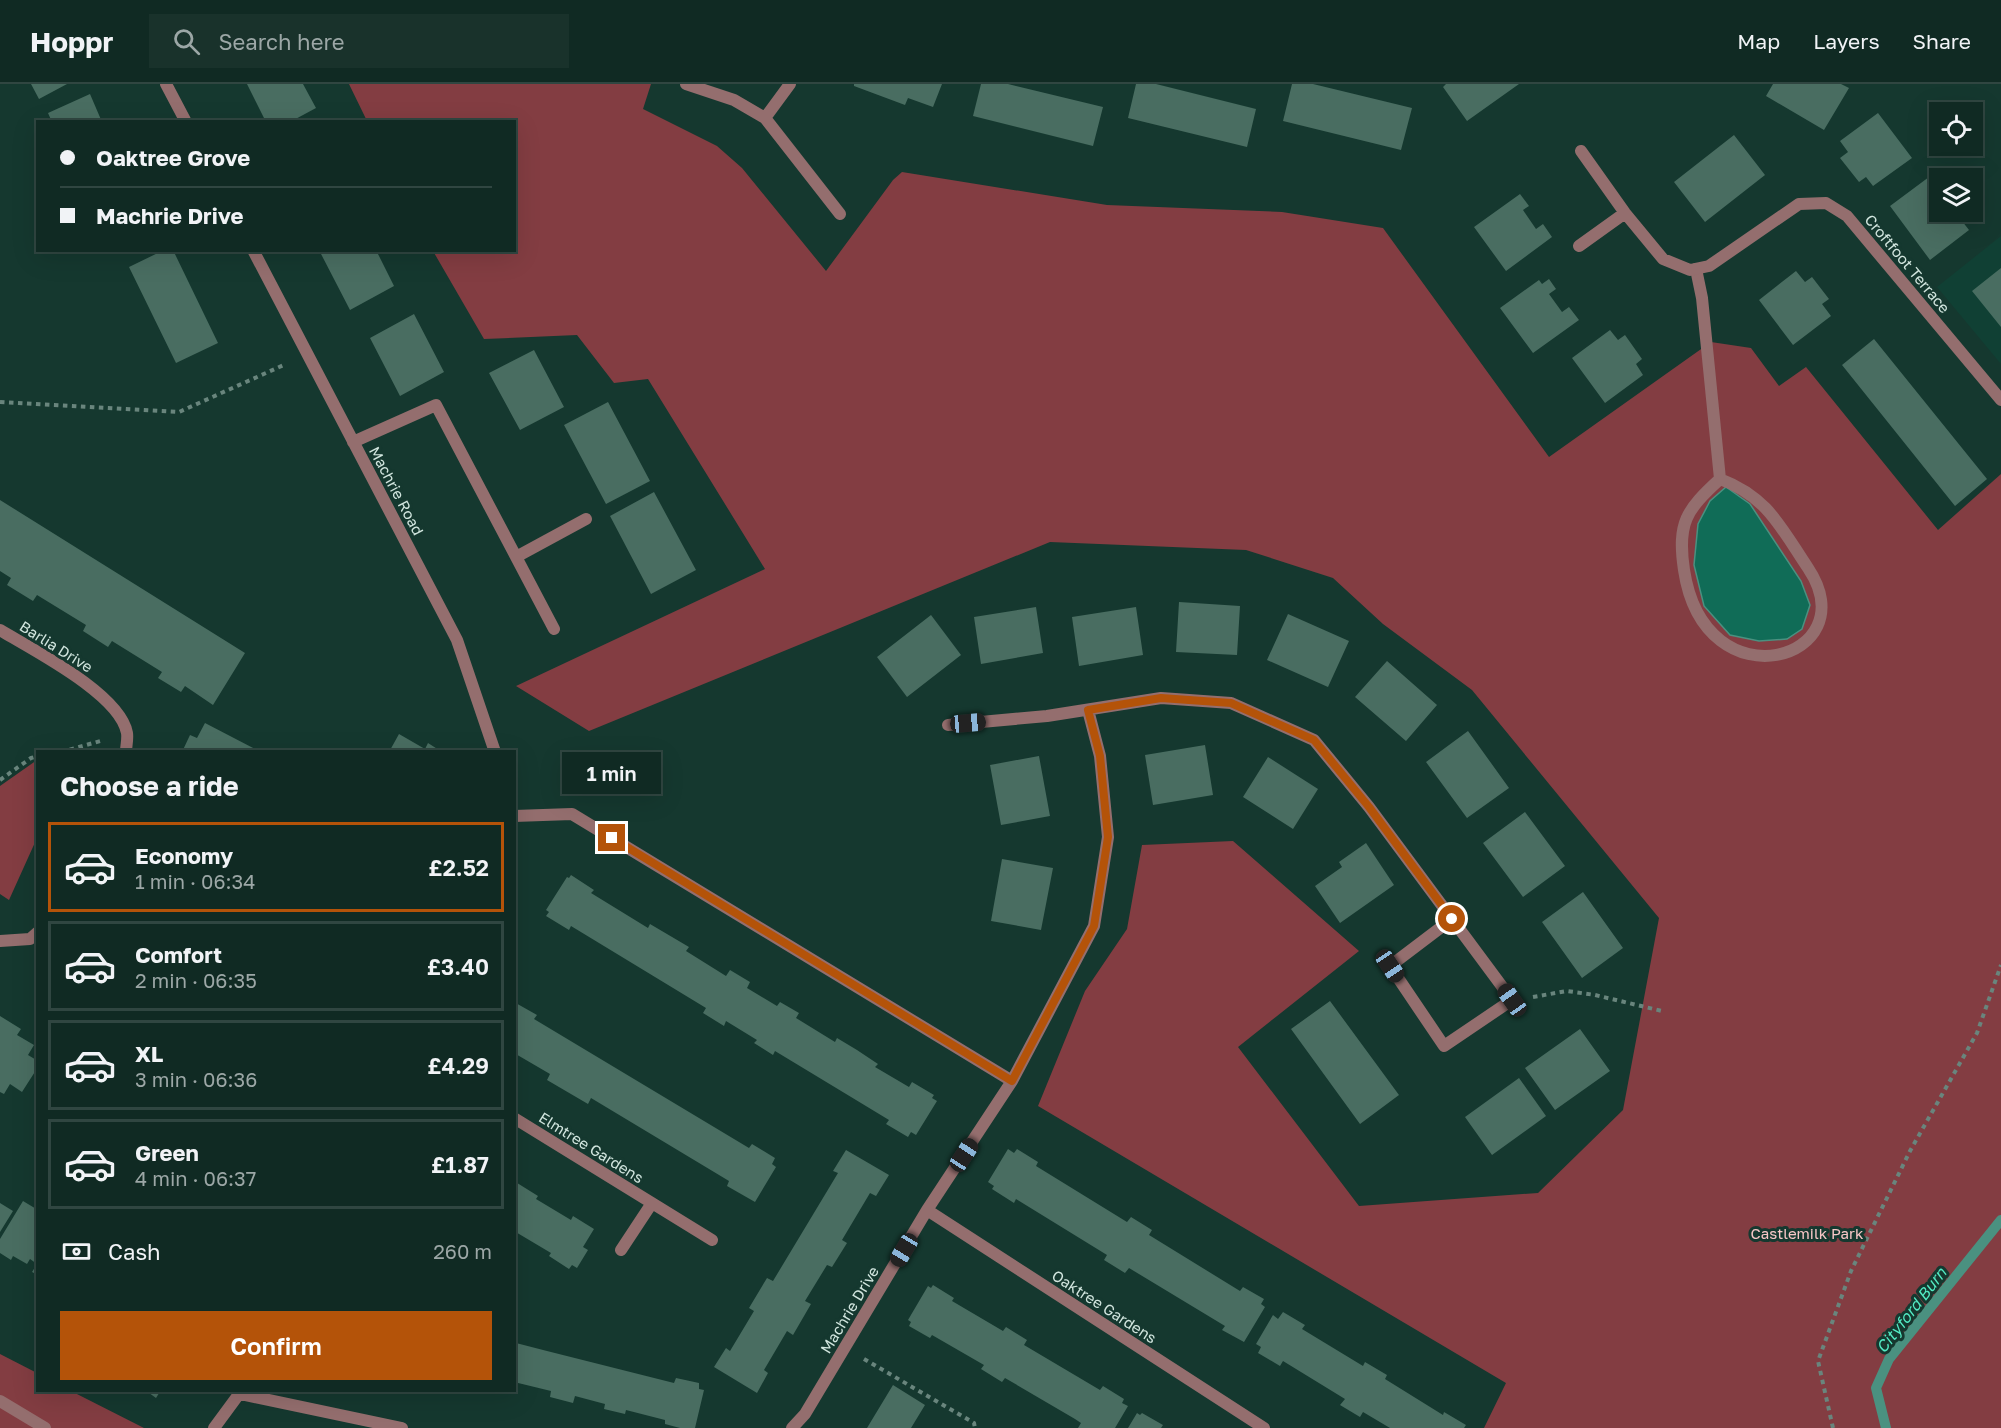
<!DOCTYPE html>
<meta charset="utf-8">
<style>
:root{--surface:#102a23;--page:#19322b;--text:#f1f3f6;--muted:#9ca7a6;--line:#304641;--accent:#b45309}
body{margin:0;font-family:"Golos Text",sans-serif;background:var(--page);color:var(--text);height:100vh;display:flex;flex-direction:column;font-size:22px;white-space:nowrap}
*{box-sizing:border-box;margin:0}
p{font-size:20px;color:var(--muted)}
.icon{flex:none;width:33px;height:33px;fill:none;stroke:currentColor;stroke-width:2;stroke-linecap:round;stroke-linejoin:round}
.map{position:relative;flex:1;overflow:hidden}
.drawer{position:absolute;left:36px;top:666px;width:480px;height:642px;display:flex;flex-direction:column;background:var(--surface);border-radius:0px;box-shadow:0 6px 24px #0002,0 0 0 2px var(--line)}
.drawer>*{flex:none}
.guide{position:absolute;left:36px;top:36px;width:480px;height:132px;border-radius:0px;box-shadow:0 6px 24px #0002,0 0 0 2px var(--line);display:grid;align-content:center;height:132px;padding:0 24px;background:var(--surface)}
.tools{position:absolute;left:1929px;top:18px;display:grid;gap:12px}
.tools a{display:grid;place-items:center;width:54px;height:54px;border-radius:0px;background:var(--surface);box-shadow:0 6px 24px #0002,0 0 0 2px var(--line);font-size:30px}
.end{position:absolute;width:27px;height:27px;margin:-14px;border:8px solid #b45309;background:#fff;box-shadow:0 0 0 3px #fff}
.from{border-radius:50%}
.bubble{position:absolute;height:42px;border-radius:0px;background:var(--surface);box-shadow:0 6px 24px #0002,0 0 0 2px var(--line);font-size:20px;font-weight:600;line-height:42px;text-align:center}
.car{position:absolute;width:18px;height:36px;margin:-18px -9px;border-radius:8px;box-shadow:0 0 4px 2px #0007;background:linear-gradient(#222 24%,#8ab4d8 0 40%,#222 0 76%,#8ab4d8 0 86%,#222 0)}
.guide b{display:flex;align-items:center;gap:21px;height:57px;font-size:22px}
.guide b+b{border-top:2px solid var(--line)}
.guide i{width:15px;height:15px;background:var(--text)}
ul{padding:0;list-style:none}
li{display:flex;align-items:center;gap:18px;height:90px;margin:0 12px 9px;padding:0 12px;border:3px solid var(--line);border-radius:0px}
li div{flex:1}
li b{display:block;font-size:22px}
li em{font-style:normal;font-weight:600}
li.active{border-color:var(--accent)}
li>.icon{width:54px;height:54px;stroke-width:1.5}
h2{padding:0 24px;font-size:27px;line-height:72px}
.pay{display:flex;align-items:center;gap:15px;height:66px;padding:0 24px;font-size:22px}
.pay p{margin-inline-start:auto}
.button{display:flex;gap:12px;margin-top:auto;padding:12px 24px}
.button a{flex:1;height:69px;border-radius:0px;background:var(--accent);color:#fff;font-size:24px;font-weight:600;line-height:69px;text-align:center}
header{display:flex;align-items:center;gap:36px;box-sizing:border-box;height:84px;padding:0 30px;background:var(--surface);border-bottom:2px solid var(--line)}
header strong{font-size:28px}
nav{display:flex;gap:33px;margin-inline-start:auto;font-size:21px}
.search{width:420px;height:54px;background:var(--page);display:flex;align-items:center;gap:15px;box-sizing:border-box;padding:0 21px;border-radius:0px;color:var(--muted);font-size:22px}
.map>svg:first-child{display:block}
.built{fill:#104034}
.green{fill:#833d42}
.water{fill:#106c57;stroke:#4a9180;stroke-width:1.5}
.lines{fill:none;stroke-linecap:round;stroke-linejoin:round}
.stream{stroke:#4a9180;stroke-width:10}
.building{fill:#496d61}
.path{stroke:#69857d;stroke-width:4;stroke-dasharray:4.5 4.5;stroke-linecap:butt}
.service{stroke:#946e6e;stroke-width:12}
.minor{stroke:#946e6e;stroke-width:12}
.route{stroke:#b45309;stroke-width:8}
.labels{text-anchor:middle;stroke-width:6;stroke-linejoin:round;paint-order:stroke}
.street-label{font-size:15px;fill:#d2e6df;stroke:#15382f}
.park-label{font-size:15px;fill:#f8c7c7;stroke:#15382f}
.water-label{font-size:16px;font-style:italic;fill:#53eac3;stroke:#15382f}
</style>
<header>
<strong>Hoppr</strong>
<div class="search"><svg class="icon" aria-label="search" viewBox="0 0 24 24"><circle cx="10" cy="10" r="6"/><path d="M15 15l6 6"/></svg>Search here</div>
<nav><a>Map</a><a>Layers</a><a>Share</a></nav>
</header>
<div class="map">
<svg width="2001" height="1344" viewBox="0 0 2001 1344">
<rect width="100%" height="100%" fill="#15382f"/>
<path class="built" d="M 2001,152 L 2001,280 L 1937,203 Z"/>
<path class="green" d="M 349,0 L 651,0 L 643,25 L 717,62 L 742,84 L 826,187 L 893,96 L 902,88 L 1107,121 L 1282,128 L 1383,144 L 1549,373 L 1711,258 L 1751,264 L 1779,302 L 1806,283 L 1938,446 L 2001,390 L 2001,1344 L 1484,1344 L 1506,1299 L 1038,1022 L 1085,907 L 1127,845 L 1142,761 L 1233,757 L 1359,867 L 1238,963 L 1359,1122 L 1538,1109 L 1623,1026 L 1659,834 L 1472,606 L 1383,540 L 1333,494 L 1246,466 L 1050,458 L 589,647 L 516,602 L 765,485 L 648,295 L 614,299 L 577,251 L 484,255 L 433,167 L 514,166 L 514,38 L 367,37 Z
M 37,676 L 37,754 L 9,816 L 0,810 L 0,702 Z
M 0,1270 L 37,1289 L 38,1306 L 71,1307 L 144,1344 L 0,1344 Z"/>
<path class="water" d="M 1726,403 L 1750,420 L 1801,497 L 1810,521 L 1802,545 L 1787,555 L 1759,557 L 1730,551 L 1704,522 L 1694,481 L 1698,440 L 1710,417 Z"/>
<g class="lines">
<path class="stream" d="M 1886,1344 L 1876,1304 L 1889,1275 L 2001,1136"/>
</g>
<path class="building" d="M 31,0 L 67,0 L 39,15 Z
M 247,0 L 303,0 L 316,24 L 290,38 L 266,38 Z
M 854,0 L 942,0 L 933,23 L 908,14 L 905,21 L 854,2 Z
M 981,0 L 1008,0 L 1103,23 L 1093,62 L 973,32 Z
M 1136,0 L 1156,0 L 1256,25 L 1247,63 L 1128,34 Z
M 1292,0 L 1313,0 L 1412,24 L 1401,66 L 1283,37 Z
M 1446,0 L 1519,0 L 1467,37 L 1443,3 Z
M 1773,0 L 1841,0 L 1849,4 L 1824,46 L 1766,12 Z
M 90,10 L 102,38 L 52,38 L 48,29 Z
M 1878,29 L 1912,74 L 1873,102 L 1866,93 L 1859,98 L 1840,74 L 1848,68 L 1840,57 Z
M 1734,51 L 1765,91 L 1705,138 L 1674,98 Z
M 1929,93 L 1940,107 L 1940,128 L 1955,128 L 1969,146 L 1930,176 L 1890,122 Z
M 1520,110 L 1529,122 L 1523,126 L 1536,145 L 1543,140 L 1552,153 L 1506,187 L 1474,143 Z
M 164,166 L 173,166 L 218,259 L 176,279 L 129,183 Z
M 323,166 L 376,166 L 394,202 L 350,226 L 320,168 Z
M 2001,184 L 2001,243 L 1972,207 Z
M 1796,187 L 1805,198 L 1812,193 L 1829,215 L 1822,220 L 1831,232 L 1793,261 L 1759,216 Z
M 1549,195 L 1556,205 L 1549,210 L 1562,228 L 1569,223 L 1579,236 L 1533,269 L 1500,224 L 1539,196 L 1542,200 Z
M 414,230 L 444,288 L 400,312 L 370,254 Z
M 1610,246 L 1618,256 L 1625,251 L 1642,275 L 1636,280 L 1643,291 L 1605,319 L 1572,274 Z
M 1874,255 L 1987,395 L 1955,422 L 1842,281 Z
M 534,266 L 564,323 L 520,346 L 489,289 Z
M 608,318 L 650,397 L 606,420 L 564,341 Z
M 654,408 L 696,486 L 651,510 L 610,432 Z
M 0,416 L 245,569 L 213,621 L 185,602 L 181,608 L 158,594 L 162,588 L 112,557 L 108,563 L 83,547 L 86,541 L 37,511 L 33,517 L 7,501 L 11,494 L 0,487 Z
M 1179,518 L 1240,522 L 1237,571 L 1176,568 Z
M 1036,523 L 1043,569 L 981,580 L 974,533 Z
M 1136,523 L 1143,571 L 1079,582 L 1072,533 Z
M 1288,530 L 1349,557 L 1328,603 L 1267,576 Z
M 931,531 L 961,571 L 907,613 L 877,573 Z
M 1387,577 L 1437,621 L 1406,657 L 1355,613 Z
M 205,639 L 257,666 L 256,668 L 182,668 L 190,651 L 197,654 Z
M 1468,647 L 1509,704 L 1467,734 L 1426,678 Z
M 399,650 L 425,665 L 428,659 L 442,668 L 389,668 Z
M 1205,661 L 1213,711 L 1153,721 L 1145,671 Z
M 1039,672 L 1050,732 L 1001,741 L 990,681 Z
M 1268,673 L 1318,705 L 1293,745 L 1243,713 Z
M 1525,728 L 1565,782 L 1523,813 L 1483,759 Z
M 1366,759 L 1394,801 L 1340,839 L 1315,802 L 1342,783 L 1339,778 Z
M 1002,775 L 1053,784 L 1041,846 L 991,837 Z
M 571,791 L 594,806 L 591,809 L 648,844 L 650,840 L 689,863 L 686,867 L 726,892 L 730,886 L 750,898 L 747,904 L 777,922 L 780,918 L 799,929 L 796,934 L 835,958 L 837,954 L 857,966 L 878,980 L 875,983 L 909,1003 L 912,998 L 934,1011 L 932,1014 L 937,1017 L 916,1051 L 911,1048 L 908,1053 L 886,1040 L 889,1036 L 856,1016 L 775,967 L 773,971 L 754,959 L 757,956 L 726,937 L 724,942 L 703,929 L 706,924 L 571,842 L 569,846 L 546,832 L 549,828 L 546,826 L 567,793 L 569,794 Z
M 1583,808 L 1623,864 L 1582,894 L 1542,838 Z
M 1330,917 L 1399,1011 L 1360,1040 L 1291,945 Z
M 514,918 L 537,931 L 534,935 L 749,1064 L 752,1060 L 775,1074 L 772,1080 L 776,1083 L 755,1118 L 727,1102 L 729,1097 L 591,1014 L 588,1020 L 547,996 L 550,990 L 514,969 Z
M 0,932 L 21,945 L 17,951 L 34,961 L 28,971 L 38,977 L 38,983 L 22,1008 L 10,1000 L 4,1010 L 0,1008 Z
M 1580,945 L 1610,987 L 1555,1026 L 1525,984 Z
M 1519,994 L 1546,1032 L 1492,1071 L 1465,1033 Z
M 1008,1065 L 1014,1069 L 1017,1065 L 1038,1078 L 1036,1082 L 1127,1138 L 1131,1133 L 1152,1146 L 1149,1151 L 1240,1207 L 1243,1203 L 1264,1215 L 1261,1220 L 1265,1223 L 1244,1258 L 1222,1246 L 1225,1242 L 1129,1184 L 1125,1189 L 1104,1176 L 1107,1171 L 1016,1115 L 1014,1119 L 992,1105 L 994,1102 L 988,1098 Z
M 846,1066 L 889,1091 L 876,1112 L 870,1109 L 842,1156 L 847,1159 L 832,1183 L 827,1181 L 805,1217 L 811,1220 L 793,1251 L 787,1247 L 764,1286 L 768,1289 L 757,1309 L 714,1283 L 726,1264 L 730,1267 L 754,1227 L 749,1224 L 767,1194 L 773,1197 L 838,1089 L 833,1087 Z
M 514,1097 L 538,1112 L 536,1115 L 571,1136 L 573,1132 L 594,1145 L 583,1163 L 588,1166 L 577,1184 L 572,1181 L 569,1185 L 549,1172 L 551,1169 L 514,1147 Z
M 23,1117 L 38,1126 L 38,1191 L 32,1188 L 37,1180 L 30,1175 L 27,1180 L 13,1172 L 11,1176 L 0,1169 L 0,1155 Z
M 0,1119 L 13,1127 L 0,1148 Z
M 933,1201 L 954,1214 L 952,1217 L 1003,1247 L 1006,1243 L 1027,1256 L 1024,1261 L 1100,1306 L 1103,1302 L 1124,1315 L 1122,1319 L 1128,1322 L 1115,1344 L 1078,1344 L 1081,1339 L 1075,1335 L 1005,1294 L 1002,1298 L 981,1285 L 984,1281 L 932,1251 L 930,1254 L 909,1242 L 911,1238 L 908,1236 L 928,1202 L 931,1204 Z
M 1283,1228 L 1305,1241 L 1302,1245 L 1363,1282 L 1365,1278 L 1387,1291 L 1385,1295 L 1443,1331 L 1444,1328 L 1466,1341 L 1464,1344 L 1390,1344 L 1363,1328 L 1360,1333 L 1340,1321 L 1345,1315 L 1283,1277 L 1280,1282 L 1258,1269 L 1261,1263 L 1256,1260 L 1273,1231 L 1278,1235 Z
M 514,1252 L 518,1253 L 516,1259 L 547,1267 L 674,1299 L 676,1294 L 699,1299 L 699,1305 L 704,1306 L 695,1344 L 680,1344 L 665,1340 L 665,1336 L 626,1326 L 625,1330 L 604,1325 L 605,1320 L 575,1312 L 573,1319 L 550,1313 L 551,1307 L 514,1298 Z
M 893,1301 L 925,1321 L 911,1344 L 867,1344 Z
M 145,1306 L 161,1306 L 156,1314 Z
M 1137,1329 L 1140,1331 L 1142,1329 L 1163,1341 L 1161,1344 L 1128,1344 Z"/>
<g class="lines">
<path class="path" d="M 0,318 L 179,328 L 286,280
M 61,668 L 104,656
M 0,696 L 31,674 L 38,672
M 1533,913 L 1567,907 L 1595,911 L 1662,927
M 864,1275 L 974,1339 L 975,1344
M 1833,1344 L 1818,1277 L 1851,1187 L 1910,1067 L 1977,949 L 2001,881"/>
<path class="service" d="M 686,0 L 734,16 L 765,34 L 840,130
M 765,34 L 790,0
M 1696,185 L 1702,214 L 1720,395 C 1768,413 1781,444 1808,484 C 1869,575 1705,624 1684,486 C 1677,439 1686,426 1720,395"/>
<path class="minor" d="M 166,0 L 186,38
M 1581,67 L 1625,129 L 1663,175 L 1690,186 L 1709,182 L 1799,120 L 1826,119 L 1847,132 L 2001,316
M 1579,162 L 1625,129
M 253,166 L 457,556 L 495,668
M 353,358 L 436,321 L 554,545
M 516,473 L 586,435
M 0,546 C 33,566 120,610 127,649 C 128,655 126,662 126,668
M 948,641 L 1047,632 L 1161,614 L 1231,619 L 1314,656 L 1369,723 L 1498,897 L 1512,916 L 1444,962 L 1390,882 L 1452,835
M 514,732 L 572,730 L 1012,997 L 927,1126 L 805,1330 L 792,1344
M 0,857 L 30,855 L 38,848
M 1012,997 L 1094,842 L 1108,753 L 1100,672 L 1088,626
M 514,1034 L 712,1156
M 927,1126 L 1264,1344
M 621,1166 L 652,1119
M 240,1310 L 402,1344
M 0,1317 L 45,1344
M 214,1344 L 242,1306"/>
</g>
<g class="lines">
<path class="route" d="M 612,754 L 1012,997 L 1094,842 L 1108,753 L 1100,672 L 1088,626 L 1161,614 L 1231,619 L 1314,656 L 1369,723 L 1452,835"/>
</g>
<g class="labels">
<g class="street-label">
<text transform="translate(1907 180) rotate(50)" y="5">Croftfoot Terrace</text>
<text transform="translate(396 407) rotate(62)" y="5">Machrie Road</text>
<text transform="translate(56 563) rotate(32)" y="5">Barlia Drive</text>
<text transform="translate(591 1064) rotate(32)" y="5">Elmtree Gardens</text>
<text transform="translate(1104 1223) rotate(33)" y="5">Oaktree Gardens</text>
<text transform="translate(850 1226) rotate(-59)" y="5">Machrie Drive</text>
</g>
<g class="park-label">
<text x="1807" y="1155">Castlemilk Park</text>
</g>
<g class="water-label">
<text transform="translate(1911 1226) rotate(-52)" y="6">Cityford Burn</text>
</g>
</g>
</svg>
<div class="tools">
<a><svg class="icon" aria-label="locate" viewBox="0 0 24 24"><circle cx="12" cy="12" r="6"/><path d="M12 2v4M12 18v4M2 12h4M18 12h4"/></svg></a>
<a><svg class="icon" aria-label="layers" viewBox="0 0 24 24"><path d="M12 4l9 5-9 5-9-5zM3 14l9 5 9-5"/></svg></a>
</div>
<i class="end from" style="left:1452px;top:835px"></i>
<i class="end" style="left:612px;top:754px"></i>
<div class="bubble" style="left:562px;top:668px;width:99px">1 min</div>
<i class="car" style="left:968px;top:639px;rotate:85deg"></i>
<i class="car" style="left:1390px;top:882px;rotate:146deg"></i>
<i class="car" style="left:1512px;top:916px;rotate:325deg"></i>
<i class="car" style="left:964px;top:1071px;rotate:33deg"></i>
<i class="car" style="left:904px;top:1166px;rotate:211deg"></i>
<div class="guide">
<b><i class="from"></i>Oaktree Grove</b>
<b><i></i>Machrie Drive</b>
</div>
<section class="drawer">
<h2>Choose a ride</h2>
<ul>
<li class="active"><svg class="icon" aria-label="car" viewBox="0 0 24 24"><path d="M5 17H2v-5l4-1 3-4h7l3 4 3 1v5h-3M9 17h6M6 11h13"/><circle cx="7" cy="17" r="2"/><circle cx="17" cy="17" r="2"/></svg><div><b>Economy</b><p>1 min · 06:34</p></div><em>£2.52</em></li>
<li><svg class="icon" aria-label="car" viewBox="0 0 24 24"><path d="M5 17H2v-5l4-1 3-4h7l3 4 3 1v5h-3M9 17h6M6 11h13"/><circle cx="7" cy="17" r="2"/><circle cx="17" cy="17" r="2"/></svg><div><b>Comfort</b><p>2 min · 06:35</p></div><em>£3.40</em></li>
<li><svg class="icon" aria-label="car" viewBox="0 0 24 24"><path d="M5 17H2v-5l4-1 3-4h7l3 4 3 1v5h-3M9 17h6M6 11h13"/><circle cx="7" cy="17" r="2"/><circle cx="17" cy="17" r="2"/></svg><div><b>XL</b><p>3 min · 06:36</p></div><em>£4.29</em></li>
<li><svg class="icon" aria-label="car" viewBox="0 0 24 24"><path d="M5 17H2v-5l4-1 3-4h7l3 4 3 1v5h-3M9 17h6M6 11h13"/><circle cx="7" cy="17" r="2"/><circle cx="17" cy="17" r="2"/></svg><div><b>Green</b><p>4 min · 06:37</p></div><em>£1.87</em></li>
</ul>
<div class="pay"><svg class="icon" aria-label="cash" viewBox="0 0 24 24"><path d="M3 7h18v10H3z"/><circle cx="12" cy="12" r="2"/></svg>Cash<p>260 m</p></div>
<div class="button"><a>Confirm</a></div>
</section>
</div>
